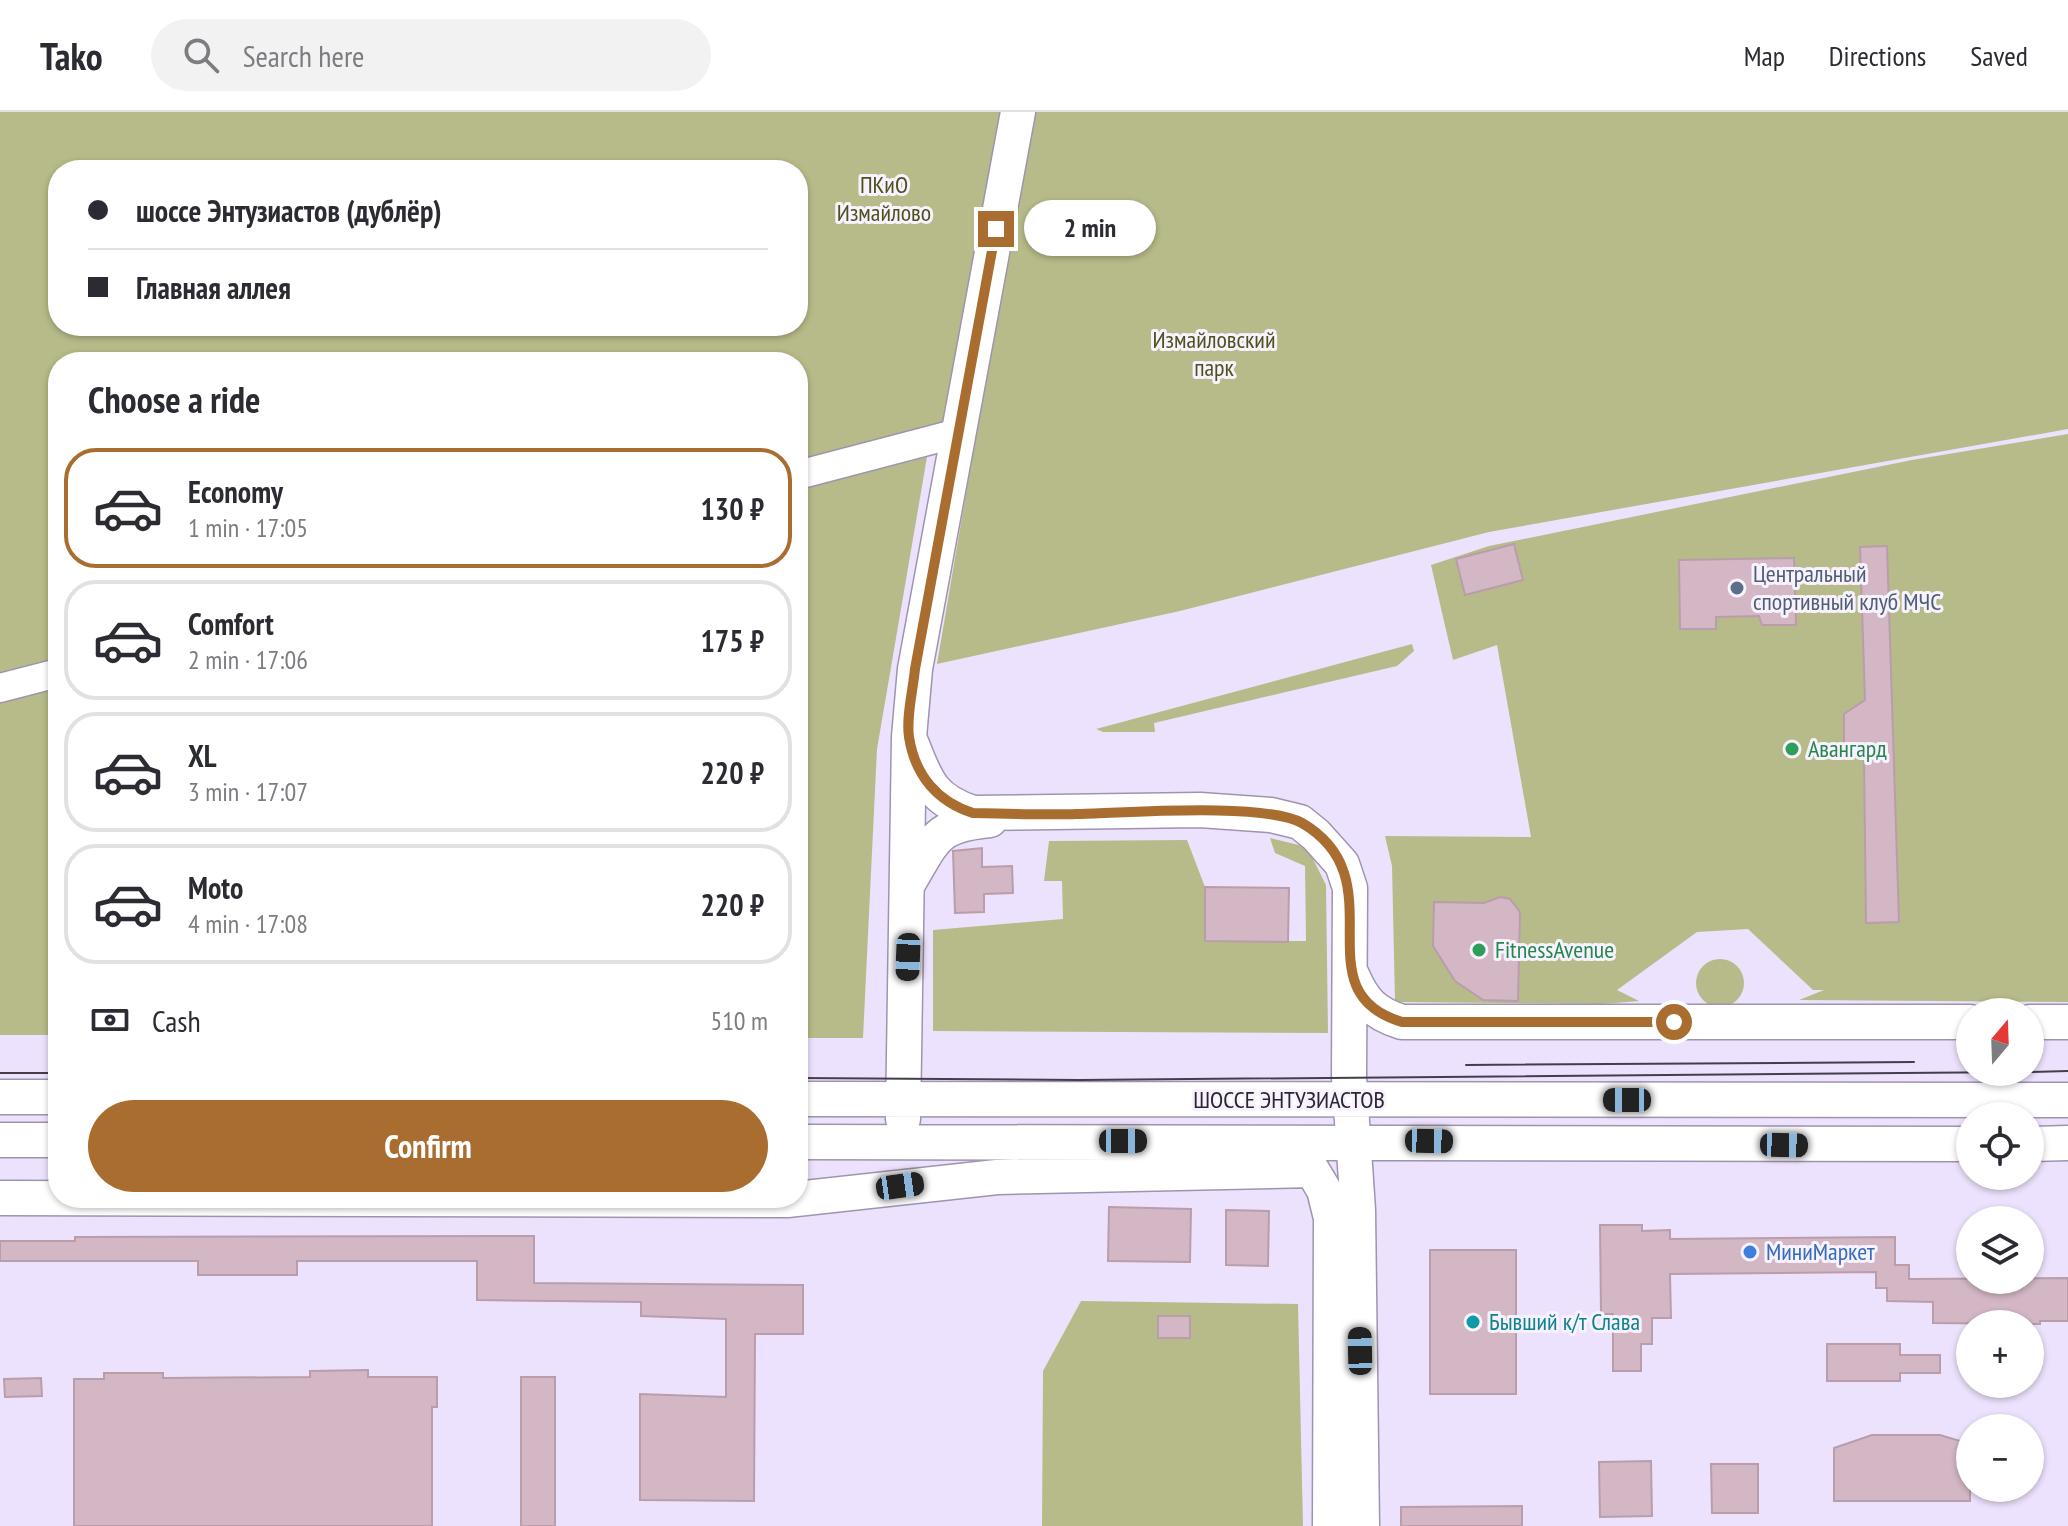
<!DOCTYPE html>
<meta charset="utf-8">
<style>
:root{--surface:#fff;--page:#f2f2f3;--text:#2b2b33;--muted:#7c7c81;--line:#e1e1e2;--accent:#a96d30}
body{margin:0;font-family:"PT Sans Narrow",sans-serif;background:var(--page);color:var(--text);height:100vh;display:flex;flex-direction:column;font-size:30px;white-space:nowrap}
*{box-sizing:border-box;margin:0}
p{font-size:26px;color:var(--muted)}
.icon{flex:none;width:44px;height:44px;fill:none;stroke:currentColor;stroke-width:2;stroke-linecap:round;stroke-linejoin:round}
.map{position:relative;flex:1;overflow:hidden}
.panel{position:absolute;left:48px;top:240px;width:760px;height:856px;display:flex;flex-direction:column;background:var(--surface);border-radius:32px;box-shadow:0 2px 6px #0004}
.panel>*{flex:none}
.banner{position:absolute;left:48px;top:48px;width:760px;height:176px;border-radius:32px;box-shadow:0 2px 6px #0004;display:grid;align-content:center;height:176px;padding:0 40px;background:var(--surface)}
.needle{width:52px;rotate:19deg}
.controls{position:absolute;left:1956px;top:886px;display:grid;gap:16px}
.controls a{display:grid;place-items:center;width:88px;height:88px;border-radius:50%;background:var(--surface);box-shadow:0 2px 6px #0004;font-size:40px}
.end{position:absolute;width:36px;height:36px;margin:-18px;border:10px solid #a96d30;background:#fff;box-shadow:0 0 0 4px #fff}
.from{border-radius:50%}
.bubble{position:absolute;height:56px;border-radius:28px;background:var(--surface);box-shadow:0 2px 6px #0004;font-size:26px;font-weight:700;line-height:56px;text-align:center}
.car{position:absolute;width:24px;height:48px;margin:-24px -12px;border-radius:10px;box-shadow:0 0 6px 2px #0007;background:linear-gradient(#222 24%,#8ab4d8 0 40%,#222 0 76%,#8ab4d8 0 86%,#222 0)}
.banner b{display:flex;align-items:center;gap:28px;height:76px;font-size:30px}
.banner b+b{border-top:2px solid var(--line)}
.banner i{width:20px;height:20px;background:var(--text)}
ul{padding:0;list-style:none}
li{display:flex;align-items:center;gap:24px;height:120px;margin:0 16px 12px;padding:0 24px;border:4px solid var(--line);border-radius:32px}
li div{flex:1}
li b{display:block;font-size:30px}
li em{font-style:normal;font-weight:700}
li.on{border-color:var(--accent)}
li>.icon{width:72px;height:72px;stroke-width:1.5}
h2{padding:0 40px;font-size:36px;line-height:96px}
.pay{display:flex;align-items:center;gap:20px;height:88px;padding:0 40px;font-size:30px}
.pay p{margin-inline-start:auto}
.action{display:flex;gap:16px;margin-top:auto;padding:16px 40px}
.action a{flex:1;height:92px;border-radius:48px;background:var(--accent);color:#fff;font-size:32px;font-weight:700;line-height:92px;text-align:center}
header{display:flex;align-items:center;gap:48px;box-sizing:border-box;height:112px;padding:0 40px;background:var(--surface);border-bottom:2px solid var(--line)}
header strong{font-size:38px}
nav{display:flex;gap:44px;margin-inline-start:auto;font-size:28px}
.search{width:560px;height:72px;background:var(--page);display:flex;align-items:center;gap:20px;box-sizing:border-box;padding:0 28px;border-radius:44px;color:var(--muted);font-size:30px}
.map>svg:first-child{display:block}
.green{fill:#b7bb89;fill-rule:evenodd}
.building{fill:#d3b7c5;stroke:#b99dab;stroke-width:2}
.lines{fill:none;stroke-linecap:round;stroke-linejoin:round}
.minor-casing{stroke:#9f94ad;stroke-width:31}
.major-casing{stroke:#9f94ad;stroke-width:37}
.minor{stroke:#fff;stroke-width:28}
.major{stroke:#fff;stroke-width:34}
.tram{stroke:#443e4a;stroke-width:2}
.route{stroke:#a96d30;stroke-width:10}
.service-dot{fill:#5c6f8a;stroke:#f7f2fd;stroke-width:3}
.leisure-dot{fill:#2e9e5b;stroke:#f7f2fd;stroke-width:3}
.shop-dot{fill:#3f7fe0;stroke:#f7f2fd;stroke-width:3}
.culture-dot{fill:#0f9aa8;stroke:#f7f2fd;stroke-width:3}
.labels{text-anchor:middle;stroke-width:6;stroke-linejoin:round;paint-order:stroke}
.park-label{font-size:24px;fill:#4e511d;stroke:#f7f2fd}
.service-label{font-size:24px;fill:#4e5e75;stroke:#f7f2fd;text-anchor:start}
.leisure-label{font-size:24px;fill:#27864d;stroke:#f7f2fd;text-anchor:start}
.street-label{font-size:24px;fill:#2a252f;stroke:#f7f2fd}
.shop-label{font-size:24px;fill:#366cbe;stroke:#f7f2fd;text-anchor:start}
.culture-label{font-size:24px;fill:#0d838f;stroke:#f7f2fd;text-anchor:start}
</style>
<header>
<strong>Tako</strong>
<div class="search"><svg class="icon" aria-label="search" viewBox="0 0 24 24"><circle cx="10" cy="10" r="6"/><path d="M15 15l6 6"/></svg>Search here</div>
<nav><a>Map</a><a>Directions</a><a>Saved</a></nav>
</header>
<div class="map">
<svg width="2068" height="1414" viewBox="0 0 2068 1414">
<rect width="100%" height="100%" fill="#ede2fd"/>
<path class="green" d="M 0,0 L 2068,0 L 2068,317 L 1489,420 L 1180,499 L 937,552 L 979,305 L 930,315 L 798,351 L 798,250 L 58,250 L 58,552 L 0,567 ZM 58,58 L 798,58 L 798,214 L 58,214 Z
M 2068,322 L 2068,890 L 1799,888 L 1824,878 L 1813,878 L 1748,817 L 1697,820 L 1617,878 L 1639,889 L 1603,892 L 1395,890 L 1392,754 L 1385,724 L 1531,725 L 1497,533 L 1453,548 L 1431,453 L 1489,434 L 1912,348 Z
M 927,345 L 877,637 L 863,926 L 798,926 L 798,378 Z
M 1412,532 L 1414,539 L 1397,554 L 1154,611 L 1155,620 L 1103,620 L 1096,617 Z
M 58,573 L 58,923 L 0,923 L 0,589 Z
M 1270,726 L 1307,735 L 1326,773 L 1328,921 L 933,919 L 933,818 L 1063,807 L 1062,769 L 1044,769 L 1049,729 L 1187,728 L 1205,775 L 1205,829 L 1306,829 L 1305,754 L 1275,741 Z
M1696 871a24 24 0 1 1 48 0a24 24 0 1 1-48 0Z
M 1081,1189 L 1298,1192 L 1303,1414 L 1042,1414 L 1043,1259 Z"/>
<path class="building" d="M 1514,432 L 1523,468 L 1465,483 L 1456,447 Z
M 1887,434 L 1899,810 L 1866,811 L 1864,645 L 1844,630 L 1844,602 L 1865,588 L 1860,435 Z
M 1794,446 L 1796,513 L 1762,513 L 1759,504 L 1716,505 L 1716,517 L 1680,517 L 1679,448 Z
M 982,736 L 982,755 L 1012,754 L 1013,781 L 984,782 L 984,800 L 955,801 L 953,739 Z
M 1205,775 L 1289,776 L 1288,830 L 1205,829 Z
M 1500,785 L 1510,787 L 1520,800 L 1518,889 L 1483,888 L 1455,869 L 1433,834 L 1434,790 L 1484,791 Z
M 1109,1095 L 1191,1097 L 1190,1150 L 1108,1149 Z
M 1226,1098 L 1269,1099 L 1268,1154 L 1226,1153 Z
M 1600,1113 L 1642,1113 L 1642,1119 L 1670,1118 L 1670,1127 L 1895,1125 L 1895,1153 L 1909,1153 L 1909,1167 L 2068,1166 L 2068,1209 L 2040,1209 L 2040,1212 L 1933,1211 L 1933,1190 L 1887,1189 L 1887,1176 L 1876,1176 L 1876,1160 L 1670,1162 L 1671,1206 L 1652,1206 L 1652,1232 L 1641,1232 L 1641,1259 L 1613,1259 L 1613,1202 L 1601,1202 Z
M 534,1124 L 534,1171 L 803,1173 L 803,1222 L 755,1222 L 754,1389 L 640,1388 L 640,1282 L 726,1285 L 726,1207 L 641,1204 L 641,1190 L 477,1188 L 477,1149 L 297,1149 L 297,1163 L 198,1163 L 198,1149 L 0,1149 L 0,1129 L 75,1129 L 75,1125 Z
M 1430,1138 L 1516,1138 L 1516,1282 L 1430,1282 Z
M 1158,1204 L 1190,1204 L 1190,1226 L 1158,1226 Z
M 1827,1232 L 1900,1232 L 1900,1243 L 1940,1243 L 1940,1261 L 1900,1261 L 1900,1269 L 1827,1269 Z
M 368,1258 L 368,1265 L 437,1265 L 437,1295 L 432,1295 L 432,1414 L 74,1414 L 74,1267 L 104,1267 L 104,1261 L 163,1261 L 163,1266 L 310,1265 L 310,1259 Z
M 521,1265 L 555,1265 L 555,1414 L 521,1414 Z
M 41,1266 L 42,1284 L 5,1285 L 4,1267 Z
M 1872,1323 L 1940,1323 L 1970,1332 L 1970,1389 L 1834,1389 L 1834,1336 Z
M 1651,1349 L 1652,1404 L 1600,1405 L 1599,1350 Z
M 1711,1352 L 1758,1352 L 1758,1401 L 1712,1401 Z
M 1522,1394 L 1522,1414 L 1401,1414 L 1401,1395 Z"/>
<g class="lines">
<defs>
<path id="minor" d="M 798,363 L 958,321
M 0,576 L 58,561"/>
<path id="major" d="M 909,625 C 925,665 929,687 973,701 L 1200,698 L 1271,703 L 1300,710 L 1316,723 L 1342,752 L 1350,776 L 1349,965 L 1358,1098 L 1362,1414
M 909,770 C 935,726 936,713 990,708
M 1351,861 C 1363,889 1373,901 1402,910 L 1970,910
M 2030,910 L 2068,910
M 0,985 L 58,985
M 798,987 L 2068,988
M 903,1007 L 909,625 L 915,557 L 1018,0
M 0,1028 L 58,1028
M 798,1030 L 1970,1032
M 2030,1032 L 2068,1031
M 0,1086 L 787,1088 L 997,1065 L 1312,1058 L 1324,1078 L 1331,1106 L 1330,1414"/>
</defs>
<use href="#minor" class="minor-casing"/>
<use href="#major" class="major-casing"/>
<use href="#minor" class="minor"/>
<use href="#major" class="major"/>
<path class="tram" d="M 1466,953 L 1914,950
M 2030,960 L 2068,959
M 0,961 L 58,961
M 798,966 L 1080,968 L 2024,960"/>
</g>
<g class="lines">
<path class="route" d="M 996,117 L 915,557 C 913,578 906,605 909,625 C 915,664 938,690 973,701 C 1008,702 1043,703 1077,702 C 1125,701 1264,690 1302,711 C 1400,768 1298,879 1402,910 L 1674,910"/>
</g>
<circle class="service-dot" cx="1737" cy="476" r="8"/>
<g class="leisure-dot">
<circle cx="1792" cy="637" r="8"/>
<circle cx="1479" cy="838" r="8"/>
</g>
<circle class="shop-dot" cx="1750" cy="1140" r="8"/>
<circle class="culture-dot" cx="1473" cy="1210" r="8"/>
<g class="labels">
<g class="park-label">
<text x="884" y="81">ПКиО<tspan x="884" dy="28">Измайлово</tspan></text>
<text x="1214" y="236">Измайловский<tspan x="1214" dy="28">парк</tspan></text>
</g>
<g class="service-label">
<text x="1753" y="470">Центральный<tspan x="1753" dy="28">спортивный клуб МЧС</tspan></text>
</g>
<g class="leisure-label">
<text x="1808" y="645">Авангард</text>
<text x="1495" y="846">FitnessAvenue</text>
</g>
<g class="street-label">
<text x="1289" y="996">ШОССЕ ЭНТУЗИАСТОВ</text>
</g>
<g class="shop-label">
<text x="1766" y="1148">МиниМаркет</text>
</g>
<g class="culture-label">
<text x="1489" y="1218">Бывший к/т Слава</text>
</g>
</g>
</svg>
<div class="controls">
<a><svg class="needle" viewBox="-14 -14 28 28"><path d="M0-13l5 13h-10z" fill="#e53935"/><path d="M0 13l5-13h-10z" fill="#7c7c81"/></svg></a>
<a><svg class="icon" aria-label="locate" viewBox="0 0 24 24"><circle cx="12" cy="12" r="6"/><path d="M12 2v4M12 18v4M2 12h4M18 12h4"/></svg></a>
<a><svg class="icon" aria-label="layers" viewBox="0 0 24 24"><path d="M12 4l9 5-9 5-9-5zM3 14l9 5 9-5"/></svg></a>
<a>+</a>
<a>−</a>
</div>
<i class="end from" style="left:1674px;top:910px"></i>
<i class="end" style="left:996px;top:117px"></i>
<div class="bubble" style="left:1024px;top:88px;width:132px">2 min</div>
<i class="car" style="left:908px;top:845px;rotate:182deg"></i>
<i class="car" style="left:1627px;top:988px;rotate:270deg"></i>
<i class="car" style="left:1123px;top:1029px;rotate:90deg"></i>
<i class="car" style="left:1429px;top:1029px;rotate:91deg"></i>
<i class="car" style="left:1784px;top:1033px;rotate:91deg"></i>
<i class="car" style="left:900px;top:1074px;rotate:82deg"></i>
<i class="car" style="left:1360px;top:1239px;rotate:359deg"></i>
<div class="banner">
<b><i class="from"></i>шоссе Энтузиастов (дублёр)</b>
<b><i></i>Главная аллея</b>
</div>
<section class="panel">
<h2>Choose a ride</h2>
<ul>
<li class="on"><svg class="icon" aria-label="car" viewBox="0 0 24 24"><path d="M5 17H2v-5l4-1 3-4h7l3 4 3 1v5h-3M9 17h6M6 11h13"/><circle cx="7" cy="17" r="2"/><circle cx="17" cy="17" r="2"/></svg><div><b>Economy</b><p>1 min · 17:05</p></div><em>130 ₽</em></li>
<li><svg class="icon" aria-label="car" viewBox="0 0 24 24"><path d="M5 17H2v-5l4-1 3-4h7l3 4 3 1v5h-3M9 17h6M6 11h13"/><circle cx="7" cy="17" r="2"/><circle cx="17" cy="17" r="2"/></svg><div><b>Comfort</b><p>2 min · 17:06</p></div><em>175 ₽</em></li>
<li><svg class="icon" aria-label="car" viewBox="0 0 24 24"><path d="M5 17H2v-5l4-1 3-4h7l3 4 3 1v5h-3M9 17h6M6 11h13"/><circle cx="7" cy="17" r="2"/><circle cx="17" cy="17" r="2"/></svg><div><b>XL</b><p>3 min · 17:07</p></div><em>220 ₽</em></li>
<li><svg class="icon" aria-label="car" viewBox="0 0 24 24"><path d="M5 17H2v-5l4-1 3-4h7l3 4 3 1v5h-3M9 17h6M6 11h13"/><circle cx="7" cy="17" r="2"/><circle cx="17" cy="17" r="2"/></svg><div><b>Moto</b><p>4 min · 17:08</p></div><em>220 ₽</em></li>
</ul>
<div class="pay"><svg class="icon" aria-label="cash" viewBox="0 0 24 24"><path d="M3 7h18v10H3z"/><circle cx="12" cy="12" r="2"/></svg>Cash<p>510 m</p></div>
<div class="action"><a>Confirm</a></div>
</section>
</div>
